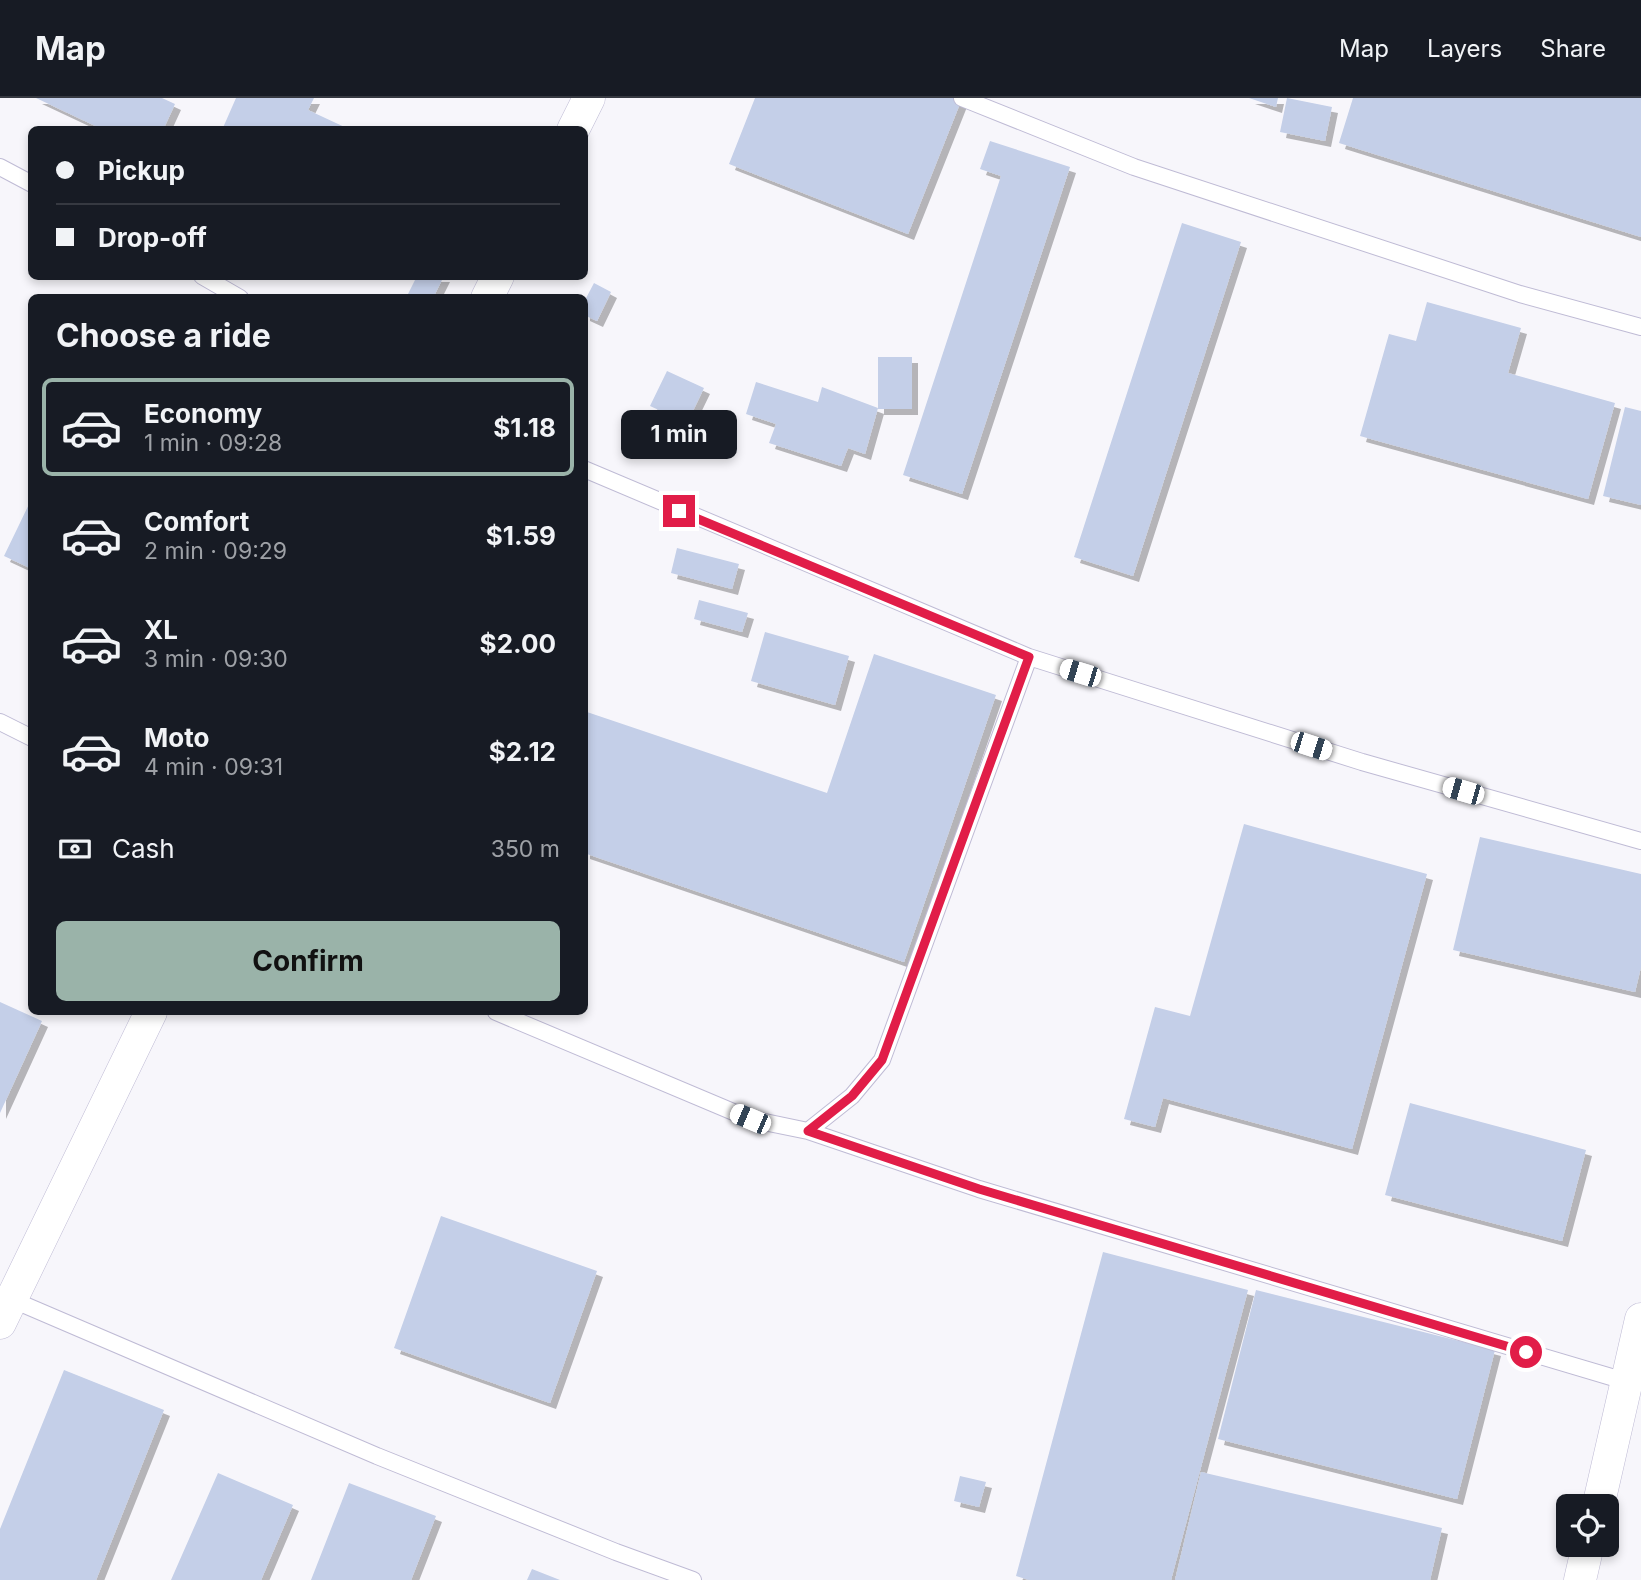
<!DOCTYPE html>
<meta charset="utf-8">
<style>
:root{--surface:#171b24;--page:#242831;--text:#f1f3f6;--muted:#9ea1a6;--line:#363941;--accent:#9ab3a9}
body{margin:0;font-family:Inter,sans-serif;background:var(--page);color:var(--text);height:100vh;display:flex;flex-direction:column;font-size:26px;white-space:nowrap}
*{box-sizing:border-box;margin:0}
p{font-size:23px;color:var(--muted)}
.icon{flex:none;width:38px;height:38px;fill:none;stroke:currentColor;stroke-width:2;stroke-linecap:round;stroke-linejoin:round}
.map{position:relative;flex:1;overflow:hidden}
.panel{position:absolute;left:28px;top:196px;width:560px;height:721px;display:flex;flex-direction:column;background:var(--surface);border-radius:10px;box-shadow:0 4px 10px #0003}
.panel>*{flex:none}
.banner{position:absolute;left:28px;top:28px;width:560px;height:154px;border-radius:10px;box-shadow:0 4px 10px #0003;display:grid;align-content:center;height:154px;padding:0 28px;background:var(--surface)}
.fabs{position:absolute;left:1556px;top:1396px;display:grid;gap:14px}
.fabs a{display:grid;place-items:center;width:63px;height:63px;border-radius:10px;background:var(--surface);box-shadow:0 4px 10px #0003;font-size:35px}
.end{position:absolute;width:32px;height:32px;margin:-16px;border:9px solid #e11d48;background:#fff;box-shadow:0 0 0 4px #fff}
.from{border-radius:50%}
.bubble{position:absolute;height:49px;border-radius:10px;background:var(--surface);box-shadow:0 4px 10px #0003;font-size:23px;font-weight:700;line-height:49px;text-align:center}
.car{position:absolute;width:21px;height:42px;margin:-21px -10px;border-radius:9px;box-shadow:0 0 5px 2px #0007;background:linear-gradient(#fff 24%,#345 0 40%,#fff 0 76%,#345 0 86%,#fff 0)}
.banner b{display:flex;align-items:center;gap:24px;height:66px;font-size:26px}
.banner b+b{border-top:2px solid var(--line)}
.banner i{width:18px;height:18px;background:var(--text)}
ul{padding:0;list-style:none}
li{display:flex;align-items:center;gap:21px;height:98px;margin:0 14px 10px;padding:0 14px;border:4px solid transparent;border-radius:10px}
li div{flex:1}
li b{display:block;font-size:26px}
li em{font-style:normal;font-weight:700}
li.on{border-color:var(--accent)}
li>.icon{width:63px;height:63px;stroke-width:1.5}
h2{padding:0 28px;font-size:32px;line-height:84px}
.pay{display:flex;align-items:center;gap:18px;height:77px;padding:0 28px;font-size:26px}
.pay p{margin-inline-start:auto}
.primary-button{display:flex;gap:14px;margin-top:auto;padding:14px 28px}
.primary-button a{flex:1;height:80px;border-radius:10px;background:var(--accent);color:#111;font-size:28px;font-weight:700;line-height:80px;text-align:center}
header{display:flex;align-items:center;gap:42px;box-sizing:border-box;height:98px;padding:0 35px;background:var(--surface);border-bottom:2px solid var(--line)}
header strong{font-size:33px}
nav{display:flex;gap:38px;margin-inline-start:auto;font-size:24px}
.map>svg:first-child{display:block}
.building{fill:#c4cfe8;filter:url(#shadow)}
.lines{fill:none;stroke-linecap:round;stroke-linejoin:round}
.lane-casing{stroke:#bfbbd5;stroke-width:18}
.street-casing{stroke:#bfbbd5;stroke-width:33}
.lane{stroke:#fff;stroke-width:16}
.street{stroke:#fff;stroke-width:32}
.route{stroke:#e11d48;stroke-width:9}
</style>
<header>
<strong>Map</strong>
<nav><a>Map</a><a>Layers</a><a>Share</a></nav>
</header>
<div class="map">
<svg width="1641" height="1482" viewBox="0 0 1641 1482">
<defs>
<filter id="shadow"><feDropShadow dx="6" dy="6" stdDeviation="0" flood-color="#0004"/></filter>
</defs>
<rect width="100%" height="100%" fill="#f7f6fb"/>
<path class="building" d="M 36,0 L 162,0 L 175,6 L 163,32 L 104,32 Z
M 236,0 L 314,0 L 308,12 L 351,32 L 222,32 Z
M 755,0 L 953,0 L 961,3 L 908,136 L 729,66 Z
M 1249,0 L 1278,0 L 1276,9 Z
M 1287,0 L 1332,9 L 1325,43 L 1280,34 Z
M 1353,0 L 1641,0 L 1641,139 L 1339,45 Z
M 990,43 L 1070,69 L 962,396 L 903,377 L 1001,78 L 980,71 Z
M 1182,125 L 1241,144 L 1133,478 L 1074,459 Z
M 417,178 L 444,178 L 433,200 L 415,200 L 408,196 Z
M 594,185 L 611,194 L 597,223 L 584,217 L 584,204 Z
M 1427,204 L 1521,230 L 1508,275 L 1615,305 L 1588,401 L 1360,338 L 1389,236 L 1416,243 Z
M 878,259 L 912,259 L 912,311 L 878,311 Z
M 667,273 L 704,290 L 687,325 L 650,308 Z
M 756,284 L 818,304 L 822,289 L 878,310 L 865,356 L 848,350 L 841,368 L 769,345 L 776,326 L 746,316 Z
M 1625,309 L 1641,313 L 1641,407 L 1603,398 Z
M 32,400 L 32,471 L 4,458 Z
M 677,450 L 739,466 L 732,491 L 671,475 Z
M 699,502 L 748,515 L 742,534 L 694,521 Z
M 765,534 L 849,558 L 835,607 L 751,583 Z
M 874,556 L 996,597 L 904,864 L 584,755 L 584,613 L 827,695 Z
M 1244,726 L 1427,776 L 1352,1051 L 1163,1000 L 1155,1029 L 1124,1021 L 1155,909 L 1190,918 Z
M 1480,739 L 1641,776 L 1641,869 L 1635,894 L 1453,852 Z
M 0,904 L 42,923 L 0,1015 Z
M 1410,1005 L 1586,1052 L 1562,1143 L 1385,1097 Z
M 441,1118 L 597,1173 L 550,1305 L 394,1250 Z
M 1103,1154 L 1248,1192 L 1171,1482 L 1029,1482 L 1016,1478 Z
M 1256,1192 L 1495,1252 L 1457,1401 L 1218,1341 Z
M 64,1272 L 164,1312 L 96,1482 L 0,1482 L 0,1431 Z
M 1201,1374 L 1442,1430 L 1430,1482 L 1175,1482 Z
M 218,1375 L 293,1407 L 261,1482 L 171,1482 Z
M 960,1378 L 986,1384 L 979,1409 L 954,1403 Z
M 349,1385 L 436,1418 L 411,1482 L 311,1482 Z
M 532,1471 L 560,1482 L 527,1482 Z"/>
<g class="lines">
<defs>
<path id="lane" d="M 962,0 L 1134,69 L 1520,196 L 1641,229
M 0,69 L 32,86
M 202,178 L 240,200
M 584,371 L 1029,559 L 1362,664 L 1641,743
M 0,624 L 32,640
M 496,914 L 750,1021 L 808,1033 L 979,1091 L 1628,1284
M 808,1033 L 852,998 L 882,962 L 1029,559
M 6,1199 L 377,1358 L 616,1454 L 693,1482"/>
<path id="street" d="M 573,32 L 589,0
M 487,200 L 498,178
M 0,1225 L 151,914
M 1598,1409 L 1641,1221
M 1580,1482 L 1588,1447"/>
</defs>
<use href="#lane" class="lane-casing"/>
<use href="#street" class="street-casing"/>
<use href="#lane" class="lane"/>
<use href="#street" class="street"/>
</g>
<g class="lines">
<path class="route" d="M 679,413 L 1029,559 L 882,962 L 852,998 L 808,1033 L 979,1091 L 1526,1254"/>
</g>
</svg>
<div class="fabs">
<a><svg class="icon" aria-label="locate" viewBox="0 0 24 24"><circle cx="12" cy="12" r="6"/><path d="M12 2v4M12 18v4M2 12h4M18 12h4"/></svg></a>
</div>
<i class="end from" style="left:1526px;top:1254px"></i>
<i class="end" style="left:679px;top:413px"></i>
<div class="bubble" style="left:621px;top:312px;width:116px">1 min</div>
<i class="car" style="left:1080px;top:575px;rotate:287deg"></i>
<i class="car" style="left:1311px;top:648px;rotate:108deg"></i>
<i class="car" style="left:1463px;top:693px;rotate:286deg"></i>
<i class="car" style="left:750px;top:1021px;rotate:293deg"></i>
<div class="banner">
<b><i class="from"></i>Pickup</b>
<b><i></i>Drop-off</b>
</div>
<section class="panel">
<h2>Choose a ride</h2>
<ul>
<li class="on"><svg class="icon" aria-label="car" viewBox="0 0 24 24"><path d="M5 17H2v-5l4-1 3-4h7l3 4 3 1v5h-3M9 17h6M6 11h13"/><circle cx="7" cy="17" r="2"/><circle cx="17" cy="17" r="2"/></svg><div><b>Economy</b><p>1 min · 09:28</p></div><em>$1.18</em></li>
<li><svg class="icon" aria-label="car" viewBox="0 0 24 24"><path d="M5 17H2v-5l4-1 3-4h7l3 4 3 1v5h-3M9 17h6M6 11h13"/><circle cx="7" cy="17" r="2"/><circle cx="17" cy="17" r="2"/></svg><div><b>Comfort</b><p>2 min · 09:29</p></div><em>$1.59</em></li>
<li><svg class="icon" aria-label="car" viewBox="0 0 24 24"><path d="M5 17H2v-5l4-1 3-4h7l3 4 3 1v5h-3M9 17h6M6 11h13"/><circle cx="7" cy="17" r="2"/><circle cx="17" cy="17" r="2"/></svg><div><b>XL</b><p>3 min · 09:30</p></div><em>$2.00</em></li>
<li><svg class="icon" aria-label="car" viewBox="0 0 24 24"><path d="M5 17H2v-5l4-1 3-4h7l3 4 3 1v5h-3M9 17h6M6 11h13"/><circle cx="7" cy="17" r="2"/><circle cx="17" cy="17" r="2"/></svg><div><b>Moto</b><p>4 min · 09:31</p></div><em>$2.12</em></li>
</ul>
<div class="pay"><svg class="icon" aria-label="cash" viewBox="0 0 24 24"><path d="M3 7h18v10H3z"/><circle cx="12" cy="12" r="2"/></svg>Cash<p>350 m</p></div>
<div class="primary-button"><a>Confirm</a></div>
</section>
</div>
